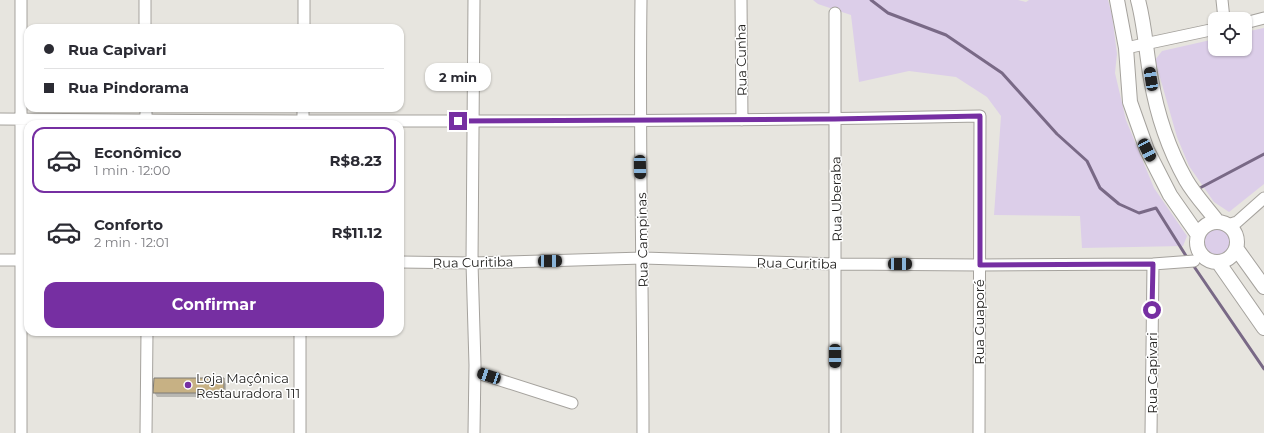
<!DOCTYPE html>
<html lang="pt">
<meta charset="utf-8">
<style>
:root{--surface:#fff;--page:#f7f7f7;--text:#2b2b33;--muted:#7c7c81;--line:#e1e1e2;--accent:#762fa2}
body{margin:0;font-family:Montserrat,sans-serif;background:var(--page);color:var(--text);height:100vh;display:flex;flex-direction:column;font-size:15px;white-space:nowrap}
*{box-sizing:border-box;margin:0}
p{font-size:13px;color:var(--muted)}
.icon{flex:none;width:22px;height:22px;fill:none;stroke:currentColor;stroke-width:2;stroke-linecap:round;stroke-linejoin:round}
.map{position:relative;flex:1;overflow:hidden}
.details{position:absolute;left:24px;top:120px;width:380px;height:216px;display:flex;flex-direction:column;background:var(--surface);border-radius:12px;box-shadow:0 1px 3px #0004}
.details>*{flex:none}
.banner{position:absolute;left:24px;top:24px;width:380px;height:88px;border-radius:12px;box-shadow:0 1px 3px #0004;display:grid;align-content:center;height:88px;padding:0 20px;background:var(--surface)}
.tools{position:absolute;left:1208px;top:12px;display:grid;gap:8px}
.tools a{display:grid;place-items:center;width:44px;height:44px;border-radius:8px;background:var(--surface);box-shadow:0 1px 3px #0004;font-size:20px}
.end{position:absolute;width:18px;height:18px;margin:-9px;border:5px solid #762fa2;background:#fff;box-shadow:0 0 0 2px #fff}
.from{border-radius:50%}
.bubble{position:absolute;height:28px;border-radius:12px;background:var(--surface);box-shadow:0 1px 3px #0004;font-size:13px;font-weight:700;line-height:28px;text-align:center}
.car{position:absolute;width:12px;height:24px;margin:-12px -6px;border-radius:5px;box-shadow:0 0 3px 1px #0007;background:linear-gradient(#222 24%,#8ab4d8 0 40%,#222 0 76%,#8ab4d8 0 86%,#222 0)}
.banner b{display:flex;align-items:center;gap:14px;height:38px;font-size:15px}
.banner b+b{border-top:1px solid var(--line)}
.banner i{width:10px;height:10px;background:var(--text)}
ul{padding:7px 0 0;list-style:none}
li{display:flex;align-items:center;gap:12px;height:66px;margin:0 8px 6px;padding:0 12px;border:2px solid transparent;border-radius:12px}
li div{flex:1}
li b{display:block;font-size:15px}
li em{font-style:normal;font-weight:700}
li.current{border-color:var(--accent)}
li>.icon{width:36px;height:36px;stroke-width:1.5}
.cta{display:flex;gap:8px;margin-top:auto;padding:8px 20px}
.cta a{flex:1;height:46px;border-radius:12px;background:var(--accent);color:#fff;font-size:16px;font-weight:700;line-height:46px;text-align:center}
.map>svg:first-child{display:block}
.green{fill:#dccee9}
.shadow{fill:#0003}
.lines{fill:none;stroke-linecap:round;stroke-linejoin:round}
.stream{stroke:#796986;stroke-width:3}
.building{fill:#c7b184;stroke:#7d7b76}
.minor-casing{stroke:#a5a29d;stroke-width:13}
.major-casing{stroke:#a5a29d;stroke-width:16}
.minor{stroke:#fff;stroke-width:11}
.major{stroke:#fff;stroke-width:14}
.route{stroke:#762fa2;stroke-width:5}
.poi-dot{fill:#762fa2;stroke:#fff;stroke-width:1.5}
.labels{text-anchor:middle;stroke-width:3;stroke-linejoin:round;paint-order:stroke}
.street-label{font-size:13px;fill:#242321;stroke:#fff}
.poi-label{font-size:13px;fill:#242321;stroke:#fff;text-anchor:start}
</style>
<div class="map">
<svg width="1264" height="433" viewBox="0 0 1264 433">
<rect width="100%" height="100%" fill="#e7e5df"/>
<path class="green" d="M 813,0 L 1018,0 L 1026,2 L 1029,0 L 1108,0 L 1112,15 L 1117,54 L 1115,73 L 1126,120 L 1154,188 L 1187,236 L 1183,246 L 1082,248 L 1080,216 L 994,215 L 1001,116 L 987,97 L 956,77 L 909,71 L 859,82 L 851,15 L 818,4 Z
M 1264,28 L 1264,184 L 1229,212 L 1214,202 L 1189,166 L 1177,137 L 1155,60 L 1162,51 L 1215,39 L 1215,49 L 1245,49 L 1245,32 Z
M1200 242a16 16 0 1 1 32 0a16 16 0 1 1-32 0Z"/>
<path class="shadow" d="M 223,379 L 226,384 L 226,397 L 157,397 L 154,392 Z"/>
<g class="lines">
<path class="stream" d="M 871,0 L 888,13 L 946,35 L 1002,73 L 1057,134 L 1087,161 L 1100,188 L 1119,204 L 1139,213 L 1156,208 L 1188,259
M 1198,189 L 1264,154
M 1193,265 L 1264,369"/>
</g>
<path class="building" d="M 154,378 L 224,378 L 224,393 L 153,393 Z"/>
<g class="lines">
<defs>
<path id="minor" d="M 21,0 L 21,433
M 145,0 L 145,28
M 641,0 C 639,144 643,289 643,433
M 741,0 L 742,120
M 1222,0 L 1224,19
M 1245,23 L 1264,18
M 304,28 L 304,0
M 1126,48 L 1215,29
M 146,108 L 146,124
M 0,119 C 327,122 653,123 980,116 L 979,433
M 303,124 L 303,108
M 1228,225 L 1237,222 L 1264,198
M 0,260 L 27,260
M 400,262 L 472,263 L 643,258 L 836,264 L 980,265 L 1153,264 L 1194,261
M 300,332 L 300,433
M 475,372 L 572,403
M 146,433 L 147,332
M 474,433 L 475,365 L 472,263 L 474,0
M 835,433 L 835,13
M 1151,433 L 1153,264"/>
<path id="major" d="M 1117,0 L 1126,48 L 1130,102 L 1147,150 L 1170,195 L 1198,235
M 1138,0 C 1145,26 1146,52 1151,79 C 1157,114 1168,148 1186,180 C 1194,194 1207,208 1217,221
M1197 242a20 20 0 1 1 40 0a20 20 0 1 1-40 0Z
M 1236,248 L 1264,287
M 1218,262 L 1264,328"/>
</defs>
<use href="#minor" class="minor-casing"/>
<use href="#major" class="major-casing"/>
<use href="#minor" class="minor"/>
<use href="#major" class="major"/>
</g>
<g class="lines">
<path class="route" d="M 458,121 L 835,119 L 980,116 L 980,265 L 1153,264 L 1152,310"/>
</g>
<circle class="poi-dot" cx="188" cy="385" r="4"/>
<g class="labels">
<g class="street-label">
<text transform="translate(741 60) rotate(-91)" y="5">Rua Cunha</text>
<text transform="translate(836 199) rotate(-91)" y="5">Rua Uberaba</text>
<text transform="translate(642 240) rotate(-91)" y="5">Rua Campinas</text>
<text transform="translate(473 262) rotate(-1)" y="5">Rua Curitiba</text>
<text transform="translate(797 263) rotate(1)" y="5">Rua Curitiba</text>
<text transform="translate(979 322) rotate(-90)" y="5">Rua Guaporé</text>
<text transform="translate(1152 373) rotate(-90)" y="5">Rua Capivari</text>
</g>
<g class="poi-label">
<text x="196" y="383">Loja Maçônica<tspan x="196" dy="15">Restauradora 111</tspan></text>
</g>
</g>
</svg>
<div class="tools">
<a><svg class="icon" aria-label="locate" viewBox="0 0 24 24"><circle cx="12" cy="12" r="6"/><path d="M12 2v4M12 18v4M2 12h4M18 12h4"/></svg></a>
</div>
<i class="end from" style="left:1152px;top:310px"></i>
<i class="end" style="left:458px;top:121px"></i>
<div class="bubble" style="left:425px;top:63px;width:66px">2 min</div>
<i class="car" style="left:1151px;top:79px;rotate:351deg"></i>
<i class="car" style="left:1147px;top:150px;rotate:153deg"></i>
<i class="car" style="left:640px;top:167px;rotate:179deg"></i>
<i class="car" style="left:550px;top:261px;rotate:89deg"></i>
<i class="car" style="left:900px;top:264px;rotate:90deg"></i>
<i class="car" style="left:835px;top:356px;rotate:180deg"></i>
<i class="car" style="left:489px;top:376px;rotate:288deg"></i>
<div class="banner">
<b><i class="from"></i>Rua Capivari</b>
<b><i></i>Rua Pindorama</b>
</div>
<section class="details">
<ul>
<li class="current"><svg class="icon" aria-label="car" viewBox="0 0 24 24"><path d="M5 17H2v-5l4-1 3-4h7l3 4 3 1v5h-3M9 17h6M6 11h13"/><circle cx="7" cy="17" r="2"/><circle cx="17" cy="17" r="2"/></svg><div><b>Econômico</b><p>1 min · 12:00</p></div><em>R$8.23</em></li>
<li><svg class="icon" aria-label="car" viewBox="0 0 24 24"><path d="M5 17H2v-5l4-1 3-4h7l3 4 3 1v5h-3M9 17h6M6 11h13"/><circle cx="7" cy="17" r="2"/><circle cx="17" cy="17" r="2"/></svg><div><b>Conforto</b><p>2 min · 12:01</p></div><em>R$11.12</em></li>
</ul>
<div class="cta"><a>Confirmar</a></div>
</section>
</div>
